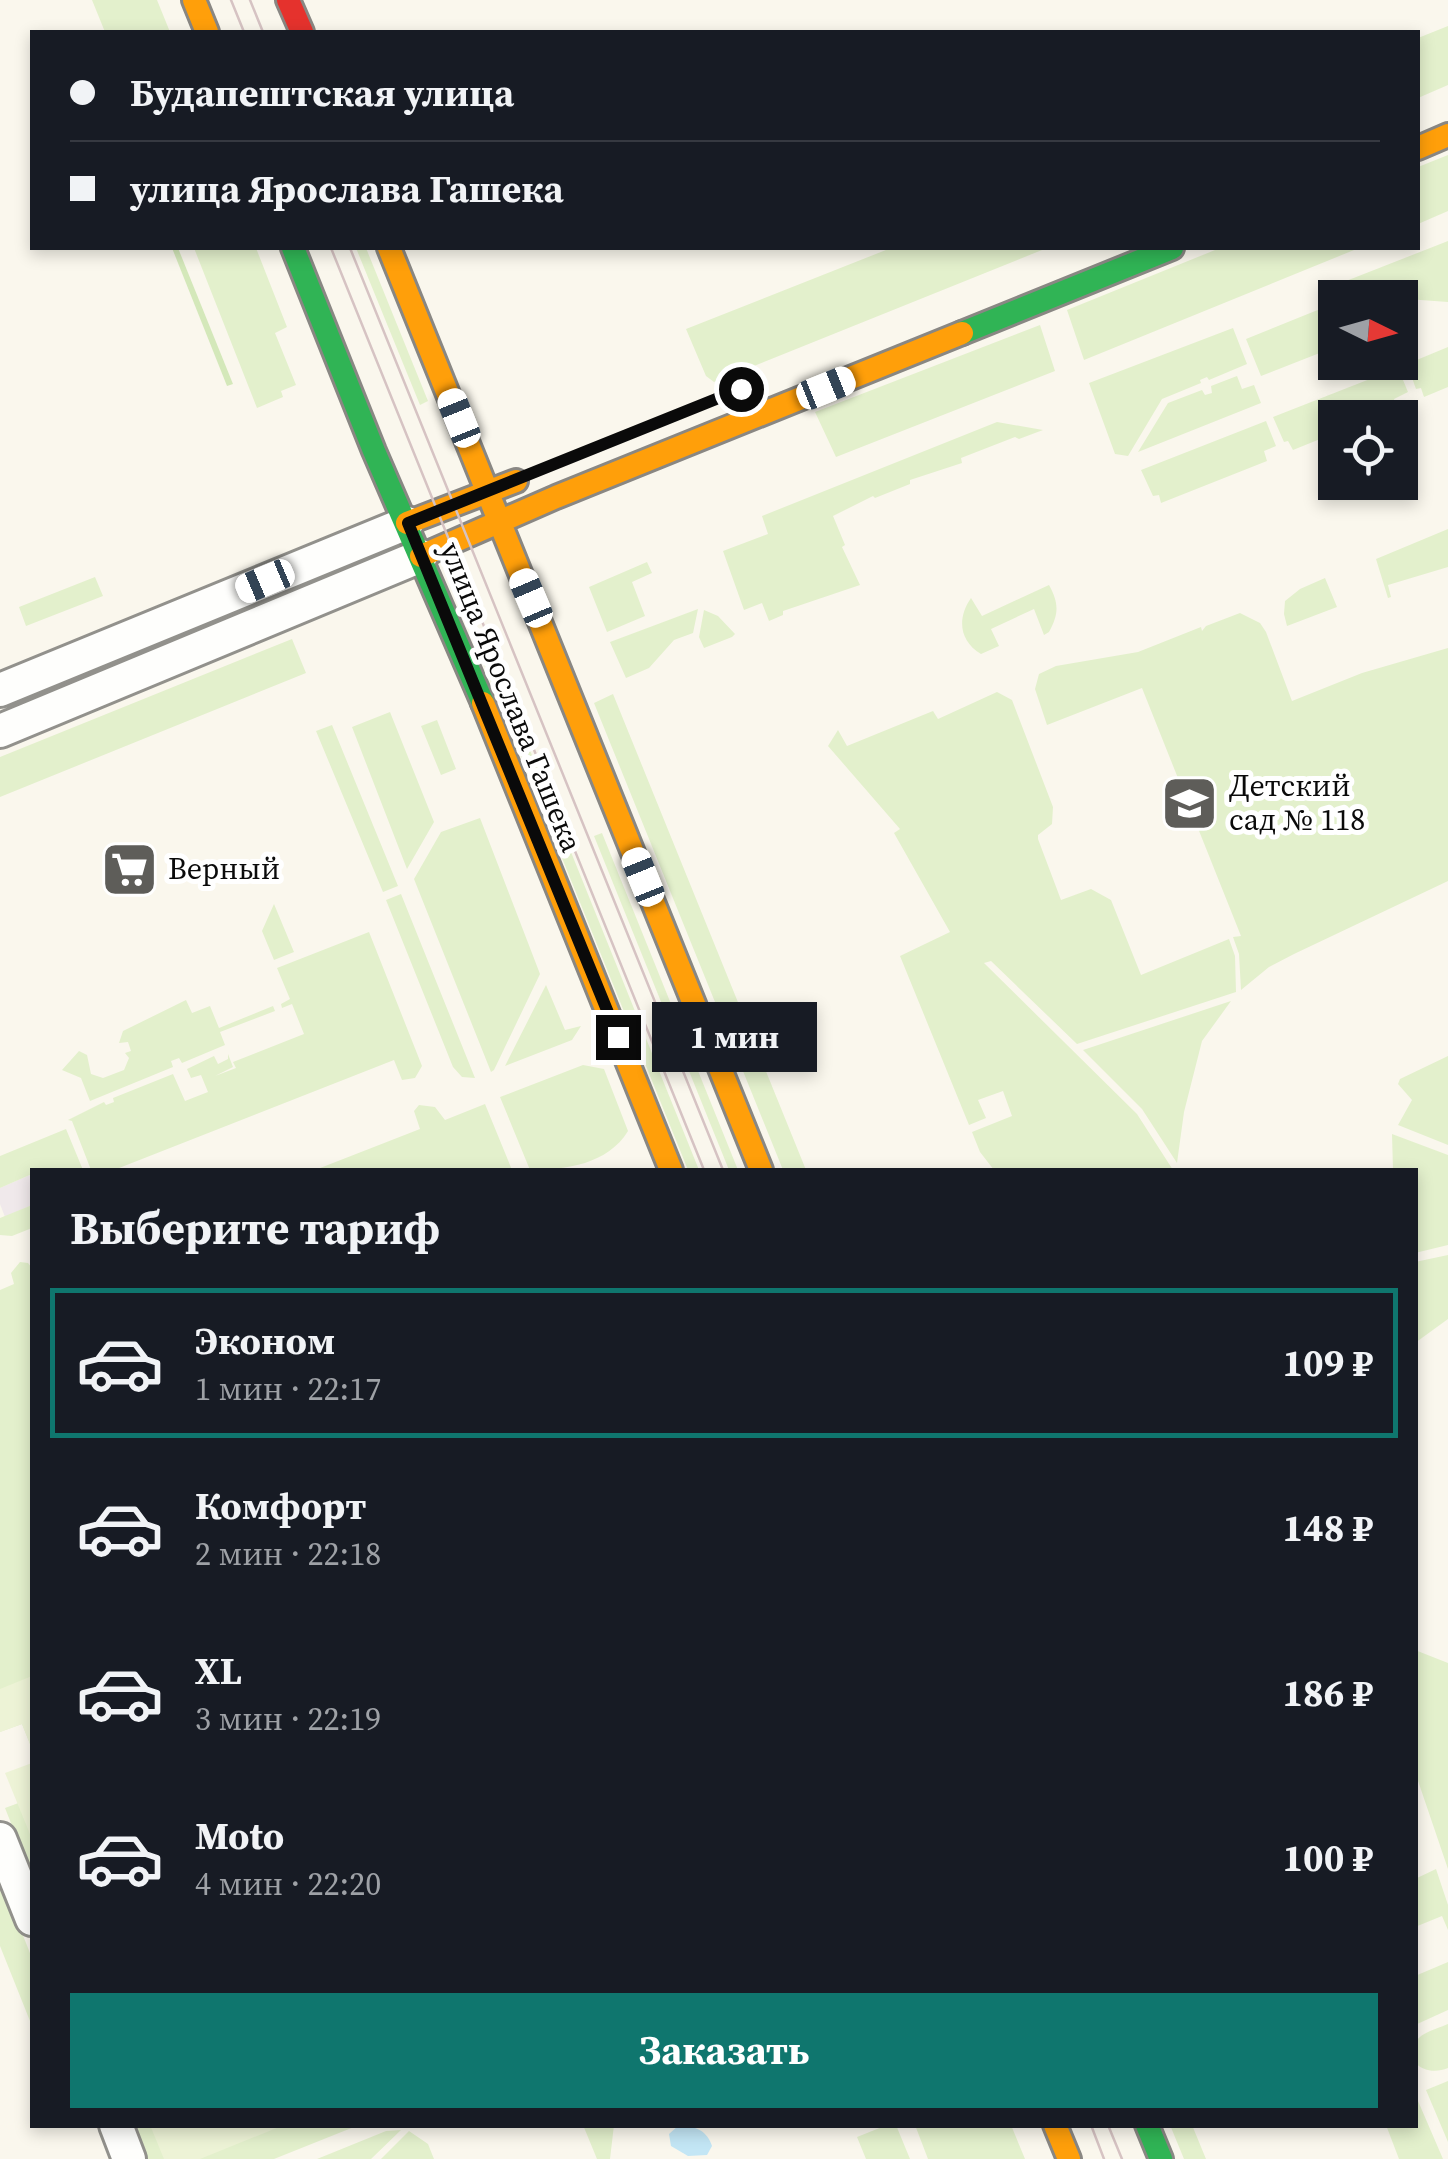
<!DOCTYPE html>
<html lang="ru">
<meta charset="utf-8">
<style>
:root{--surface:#171b24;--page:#20242c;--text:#f1f3f6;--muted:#9ea1a6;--line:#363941;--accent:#0f766e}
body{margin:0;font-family:"Source Serif 4",serif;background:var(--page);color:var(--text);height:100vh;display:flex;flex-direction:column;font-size:38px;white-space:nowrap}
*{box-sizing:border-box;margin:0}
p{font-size:32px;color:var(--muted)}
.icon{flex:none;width:55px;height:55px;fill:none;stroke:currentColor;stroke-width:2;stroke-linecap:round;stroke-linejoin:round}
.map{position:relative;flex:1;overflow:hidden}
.sheet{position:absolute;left:30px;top:1168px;width:1388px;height:960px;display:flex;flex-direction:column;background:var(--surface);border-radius:0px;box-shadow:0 5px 15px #0003}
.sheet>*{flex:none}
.hud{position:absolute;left:30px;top:30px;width:1390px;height:220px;border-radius:0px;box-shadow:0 5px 15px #0003;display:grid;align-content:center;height:220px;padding:0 40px;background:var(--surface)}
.needle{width:65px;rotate:95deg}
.fabs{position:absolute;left:1318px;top:280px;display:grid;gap:20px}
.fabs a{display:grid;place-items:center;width:100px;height:100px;border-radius:0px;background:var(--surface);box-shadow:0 5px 15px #0003;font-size:50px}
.end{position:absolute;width:45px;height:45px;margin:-22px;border:12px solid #0a0a0a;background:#fff;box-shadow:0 0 0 5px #fff}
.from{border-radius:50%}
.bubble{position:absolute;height:70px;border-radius:0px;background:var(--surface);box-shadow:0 5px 15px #0003;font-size:32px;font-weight:700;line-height:70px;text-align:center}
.car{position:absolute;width:30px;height:60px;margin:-30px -15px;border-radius:12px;box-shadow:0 0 8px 2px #0007;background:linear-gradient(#fff 24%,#345 0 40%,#fff 0 76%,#345 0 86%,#fff 0)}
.hud b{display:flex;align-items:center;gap:35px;height:95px;font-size:38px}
.hud b+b{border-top:2px solid var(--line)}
.hud i{width:25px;height:25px;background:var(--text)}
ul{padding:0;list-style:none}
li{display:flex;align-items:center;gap:30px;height:150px;margin:0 20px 15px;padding:0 20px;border:5px solid transparent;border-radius:0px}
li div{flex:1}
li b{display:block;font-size:38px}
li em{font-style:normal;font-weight:700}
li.on{border-color:var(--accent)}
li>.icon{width:90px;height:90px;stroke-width:1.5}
h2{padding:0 40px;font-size:45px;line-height:120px}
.cta{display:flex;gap:20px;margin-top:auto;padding:20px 40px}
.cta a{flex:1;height:115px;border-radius:0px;background:var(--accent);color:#fff;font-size:40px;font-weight:700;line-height:115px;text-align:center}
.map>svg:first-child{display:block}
.industrial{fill:#f0e9eb}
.green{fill:#e3f0cc}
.forest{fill:#d4e8ba}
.pitch{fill:#edf3d6}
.water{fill:#c3e6f5}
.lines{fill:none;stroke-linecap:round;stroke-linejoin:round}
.street-casing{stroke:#92918c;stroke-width:38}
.fast-casing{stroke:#898783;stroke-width:28}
.slow-casing{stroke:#898783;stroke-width:28}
.jam-casing{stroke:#898783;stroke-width:28}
.street{stroke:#fefefc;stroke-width:32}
.fast{stroke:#30b455;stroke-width:22}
.slow{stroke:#ff9f0a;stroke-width:22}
.jam{stroke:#e5322d;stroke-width:22}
.tram{stroke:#d6c3c3;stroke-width:2.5}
.route{stroke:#0a0a0a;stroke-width:12}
.labels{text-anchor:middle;stroke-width:10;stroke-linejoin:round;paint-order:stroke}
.street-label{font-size:30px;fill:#0a0a0a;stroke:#fff}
.poi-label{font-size:30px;fill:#0a0a0a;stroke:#fff;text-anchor:start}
</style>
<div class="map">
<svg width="1448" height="2159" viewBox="0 0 1448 2159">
<rect width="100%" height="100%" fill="#faf7ed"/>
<path class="industrial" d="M 32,1174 L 32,1205 L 5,1217 L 0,1204 L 0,1188 Z"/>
<path class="green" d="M 92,0 L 157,0 L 170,32 L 105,32 Z
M 1448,26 L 1448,85 L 1418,98 L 1418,38 Z
M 1448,155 L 1448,211 L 1418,224 L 1418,167 Z
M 1448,241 L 1448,302 L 1352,295 L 1346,281 Z
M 194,248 L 256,248 L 287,327 L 275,333 L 296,385 L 281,391 L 283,397 L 257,408 Z
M 356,248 L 366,248 L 428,401 L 420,405 Z
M 891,248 L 1047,248 L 714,382 L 706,376 L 686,329 Z
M 1220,248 L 1359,248 L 1084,360 L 1067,310 Z
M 1335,303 L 1335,347 L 1261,376 L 1246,339 Z
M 1040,325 L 1055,371 L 836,457 L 815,412 Z
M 1233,328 L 1247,364 L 1209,380 L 1207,377 L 1200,380 L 1201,383 L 1162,399 L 1128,456 L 1115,454 L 1089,383 Z
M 1448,347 L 1448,387 L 1424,397 L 1421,388 L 1416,389 L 1407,364 Z
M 1398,368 L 1408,392 L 1394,399 L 1397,409 L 1375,417 L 1335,418 L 1335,433 L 1293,450 L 1288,441 L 1284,442 L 1273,417 Z
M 1237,376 L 1242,389 L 1254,385 L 1261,403 L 1138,452 L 1168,403 L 1202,390 L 1205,395 L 1212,393 L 1211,386 Z
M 1266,421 L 1276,446 L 1264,451 L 1267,461 L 1161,503 L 1159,495 L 1153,496 L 1141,470 Z
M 997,422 L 1043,430 L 1019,439 L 1015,437 L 961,458 L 962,463 L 910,480 L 910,484 L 875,498 L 873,496 L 833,516 L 845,545 L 842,547 L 860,585 L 783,611 L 783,615 L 769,621 L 762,603 L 744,610 L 723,551 L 768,534 L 762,516 Z
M 1448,529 L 1448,567 L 1388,585 L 1391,597 L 1388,598 L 1376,559 Z
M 647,562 L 652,573 L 632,582 L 645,616 L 607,632 L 589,587 Z
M 95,577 L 103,596 L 26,626 L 19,607 Z
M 1325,578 L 1337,607 L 1287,626 L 1284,614 L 1285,601 L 1300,589 Z
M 1049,585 C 1059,603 1059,614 1049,632 L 1044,635 L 1034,609 L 991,629 L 999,646 L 981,654 C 959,641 957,618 971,598 L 982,616 Z
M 698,609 L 693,633 L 674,640 L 649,668 L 626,678 L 610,642 Z
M 704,610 L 718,616 L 735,634 L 732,637 L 704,648 L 699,637 Z
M 1240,613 L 1260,623 L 1266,632 L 1292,701 L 1362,673 L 1448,648 L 1448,881 L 1294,954 L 1269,967 L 1241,990 L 1239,954 L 1233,937 L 1241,936 L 1142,688 L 1047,725 L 1035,689 L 1039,674 L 1056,666 L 1138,652 L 1201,627 L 1202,631 L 1206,626 Z
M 482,631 L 699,1170 L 688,1170 L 472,635 Z
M 292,639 L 306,673 L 0,797 L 0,757 Z
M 997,692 L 1012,700 L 1053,807 L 1052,824 L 1038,835 L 1038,839 L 1061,900 L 1091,889 L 1111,900 L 1141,975 L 1229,939 L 1235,956 L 1236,992 L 1077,1044 L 991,961 L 984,963 L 1137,1114 L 1173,1170 L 994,1170 L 980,1152 L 972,1132 L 1012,1116 L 1003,1091 L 978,1100 L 986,1118 L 969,1125 L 900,956 L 950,932 L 894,833 L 900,829 L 828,746 L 838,730 L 847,746 L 933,711 L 938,719 Z
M 613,694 L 806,1170 L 783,1170 L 594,703 Z
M 390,712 L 434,822 L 407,869 L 352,727 Z
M 437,720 L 456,769 L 441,775 L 421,726 Z
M 332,725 L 398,886 L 383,892 L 316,731 Z
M 480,818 L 540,974 L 494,1070 L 491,1072 L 414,879 L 441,832 Z
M 602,833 L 738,1170 L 729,1170 L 594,836 Z
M 401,894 L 475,1078 L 462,1077 L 453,1067 L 386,900 Z
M 274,904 L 294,952 L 274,960 L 262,931 Z
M 369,932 L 422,1066 L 415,1078 L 402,1080 L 394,1060 L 114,1170 L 91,1170 L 72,1121 L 68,1120 L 104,1102 L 106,1105 L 114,1102 L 113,1098 L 173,1074 L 185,1101 L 208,1092 L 201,1075 L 191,1078 L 187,1069 L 214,1056 L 218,1064 L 228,1059 L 228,1054 L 233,1067 L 215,1076 L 236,1068 L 233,1062 L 304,1034 L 292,1004 L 282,1008 L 281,1004 L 290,999 L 277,968 Z
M 546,985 L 565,1030 L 581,1026 L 572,1040 L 505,1066 Z
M 186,1000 L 192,1013 L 210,1006 L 219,1028 L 273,1006 L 275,1011 L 220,1032 L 225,1045 L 182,1063 L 179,1058 L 171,1061 L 173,1067 L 90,1101 L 81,1078 L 62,1070 L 79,1051 L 87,1055 L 91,1074 L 103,1078 L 124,1070 L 129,1058 L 125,1053 L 131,1051 L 128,1042 L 119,1043 L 123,1031 Z
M 1231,1001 L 1202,1041 L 1184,1112 L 1177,1163 L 1142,1109 L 1083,1050 Z
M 1448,1056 L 1448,1145 L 1398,1125 L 1412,1100 L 1398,1084 L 1400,1079 Z
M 583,1065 L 604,1069 L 628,1131 C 608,1164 566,1170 530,1170 L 500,1097 Z
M 485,1104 L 512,1170 L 315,1170 L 420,1129 L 414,1111 L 419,1105 L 435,1107 L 445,1120 Z
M 66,1129 L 83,1170 L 32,1170 L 32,1174 L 0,1188 L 0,1156 Z
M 1392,1134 L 1448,1155 L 1448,1245 L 1415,1253 L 1415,1170 L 1393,1170 Z
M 32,1205 L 32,1228 L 12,1236 L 0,1235 L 0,1218 Z
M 1448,1255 L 1448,1319 L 1415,1343 L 1415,1262 Z
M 20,1262 L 28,1263 L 32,1268 L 30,1744 L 22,1724 L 0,1732 L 0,1290 L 14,1284 L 11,1273 Z
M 1415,1650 L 1448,1663 L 1448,1869 L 1415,1772 Z
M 32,1798 L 32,1876 L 5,1808 Z
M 1436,1869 L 1448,1905 L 1448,1930 L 1442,1916 L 1415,1927 L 1415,1879 Z
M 0,1878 L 32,1958 L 32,2026 L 0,1946 Z
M 1448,1962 L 1448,2010 L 1415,2025 L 1415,1976 Z
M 1448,2024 L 1448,2068 C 1426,2077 1402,2062 1417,2040 C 1423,2032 1439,2028 1448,2024 Z
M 1448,2081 L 1448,2142 L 1426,2090 Z
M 1415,2094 L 1443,2159 L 1399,2159 L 1386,2125 L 1415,2125 Z
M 133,2125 L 359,2125 L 274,2159 L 147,2159 Z
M 583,2125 L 614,2125 L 610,2159 L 597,2159 Z
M 887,2125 L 896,2125 L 910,2159 L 866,2159 L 857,2137 Z
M 915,2125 L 1011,2125 L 1025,2159 L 928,2159 Z
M 1170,2125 L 1192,2125 L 1206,2159 L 1184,2159 Z
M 401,2130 L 371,2159 L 317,2159 L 386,2131 Z
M 409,2131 L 428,2144 L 434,2159 L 381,2159 Z"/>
<path class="forest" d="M 172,248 L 178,248 L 233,384 L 227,386 Z"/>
<path class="pitch" d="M 32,1676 L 32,1749 L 22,1724 L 0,1732 L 0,1689 Z
M 32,1763 L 32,1839 L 5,1773 Z
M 150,2125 L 284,2125 L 200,2159 L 164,2159 Z"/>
<path class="water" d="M 678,2126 C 694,2125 707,2130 712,2146 L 707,2155 L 688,2156 L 671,2146 L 669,2134 Z"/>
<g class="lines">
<defs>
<path id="street" d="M 0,690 L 407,523
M 0,731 L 421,556
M 0,1839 L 32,1919
M 116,2125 L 129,2159"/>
<path id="fast" d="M 293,248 L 374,451 L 483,703
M 962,333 L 1172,248
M 1147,2125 L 1161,2159"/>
<path id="slow" d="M 194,0 L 207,32
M 1418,148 L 1448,135
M 389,248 L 761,1170
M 407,523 L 516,481
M 421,556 L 556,497 L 962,333
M 483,703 L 671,1170
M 1055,2125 L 1069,2159"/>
<path id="jam" d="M 288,0 L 302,32"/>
</defs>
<use href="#street" class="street-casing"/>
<use href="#fast" class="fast-casing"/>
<use href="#slow" class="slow-casing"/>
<use href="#jam" class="jam-casing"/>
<use href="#street" class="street"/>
<use href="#fast" class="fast"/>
<use href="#slow" class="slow"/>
<use href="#jam" class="jam"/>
<path class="tram" d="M 231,0 L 244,32
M 250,0 L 263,32
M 331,248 L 704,1170
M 350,248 L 723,1170
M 1091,2125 L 1104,2159
M 1108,2125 L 1122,2159"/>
</g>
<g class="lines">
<path class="route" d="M 618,1037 L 408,523 L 741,389"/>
</g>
<defs>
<symbol id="school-square" viewBox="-11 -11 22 22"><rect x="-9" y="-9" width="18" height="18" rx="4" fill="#5e5d59" stroke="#fff"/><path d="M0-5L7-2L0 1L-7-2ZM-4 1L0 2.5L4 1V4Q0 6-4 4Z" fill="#fff"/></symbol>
<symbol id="supermarket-square" viewBox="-11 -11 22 22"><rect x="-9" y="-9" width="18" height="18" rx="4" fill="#5e5d59" stroke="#fff"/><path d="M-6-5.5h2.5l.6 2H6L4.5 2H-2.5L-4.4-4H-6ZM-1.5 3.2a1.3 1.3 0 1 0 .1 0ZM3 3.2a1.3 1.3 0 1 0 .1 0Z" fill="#fff"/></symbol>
</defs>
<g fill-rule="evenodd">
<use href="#school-square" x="1158" y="772" width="63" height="63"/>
<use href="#supermarket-square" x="98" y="838" width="63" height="63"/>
</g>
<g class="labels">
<g class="street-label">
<text transform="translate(511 697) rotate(68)" y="10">улица Ярослава Гашека</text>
</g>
<g class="poi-label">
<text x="1229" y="796">Детский<tspan x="1229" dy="34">сад № 118</tspan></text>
<text x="168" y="879">Верный</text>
</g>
</g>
</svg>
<div class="fabs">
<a><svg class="needle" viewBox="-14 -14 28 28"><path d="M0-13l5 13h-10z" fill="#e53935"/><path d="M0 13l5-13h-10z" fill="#9ea1a6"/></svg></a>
<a><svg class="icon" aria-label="locate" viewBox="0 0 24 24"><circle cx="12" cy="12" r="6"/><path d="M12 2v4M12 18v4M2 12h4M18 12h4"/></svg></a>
</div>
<i class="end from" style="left:741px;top:389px"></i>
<i class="end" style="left:618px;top:1037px"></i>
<div class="bubble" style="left:652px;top:1002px;width:165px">1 мин</div>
<i class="car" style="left:826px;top:388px;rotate:68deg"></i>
<i class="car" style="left:459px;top:418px;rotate:338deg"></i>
<i class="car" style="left:265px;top:581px;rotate:247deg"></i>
<i class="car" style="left:531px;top:598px;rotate:337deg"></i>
<i class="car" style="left:643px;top:877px;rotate:338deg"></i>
<div class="hud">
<b><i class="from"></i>Будапештская улица</b>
<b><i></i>улица Ярослава Гашека</b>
</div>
<section class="sheet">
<h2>Выберите тариф</h2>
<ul>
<li class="on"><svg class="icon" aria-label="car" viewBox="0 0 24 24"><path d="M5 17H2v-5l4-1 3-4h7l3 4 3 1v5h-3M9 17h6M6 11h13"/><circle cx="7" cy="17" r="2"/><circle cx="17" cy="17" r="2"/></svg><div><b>Эконом</b><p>1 мин · 22:17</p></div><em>109 ₽</em></li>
<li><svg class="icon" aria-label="car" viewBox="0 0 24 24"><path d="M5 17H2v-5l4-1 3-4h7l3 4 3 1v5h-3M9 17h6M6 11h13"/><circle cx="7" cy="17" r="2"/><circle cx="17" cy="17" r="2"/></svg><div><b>Комфорт</b><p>2 мин · 22:18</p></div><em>148 ₽</em></li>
<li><svg class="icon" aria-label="car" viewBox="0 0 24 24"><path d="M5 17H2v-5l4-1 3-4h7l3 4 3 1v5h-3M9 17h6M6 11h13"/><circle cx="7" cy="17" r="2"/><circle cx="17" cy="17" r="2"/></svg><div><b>XL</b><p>3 мин · 22:19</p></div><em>186 ₽</em></li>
<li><svg class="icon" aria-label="car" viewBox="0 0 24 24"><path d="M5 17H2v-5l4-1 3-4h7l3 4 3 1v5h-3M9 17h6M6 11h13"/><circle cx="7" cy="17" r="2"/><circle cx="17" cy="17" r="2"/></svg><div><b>Moto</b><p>4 мин · 22:20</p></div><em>100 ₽</em></li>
</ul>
<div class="cta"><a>Заказать</a></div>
</section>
</div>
